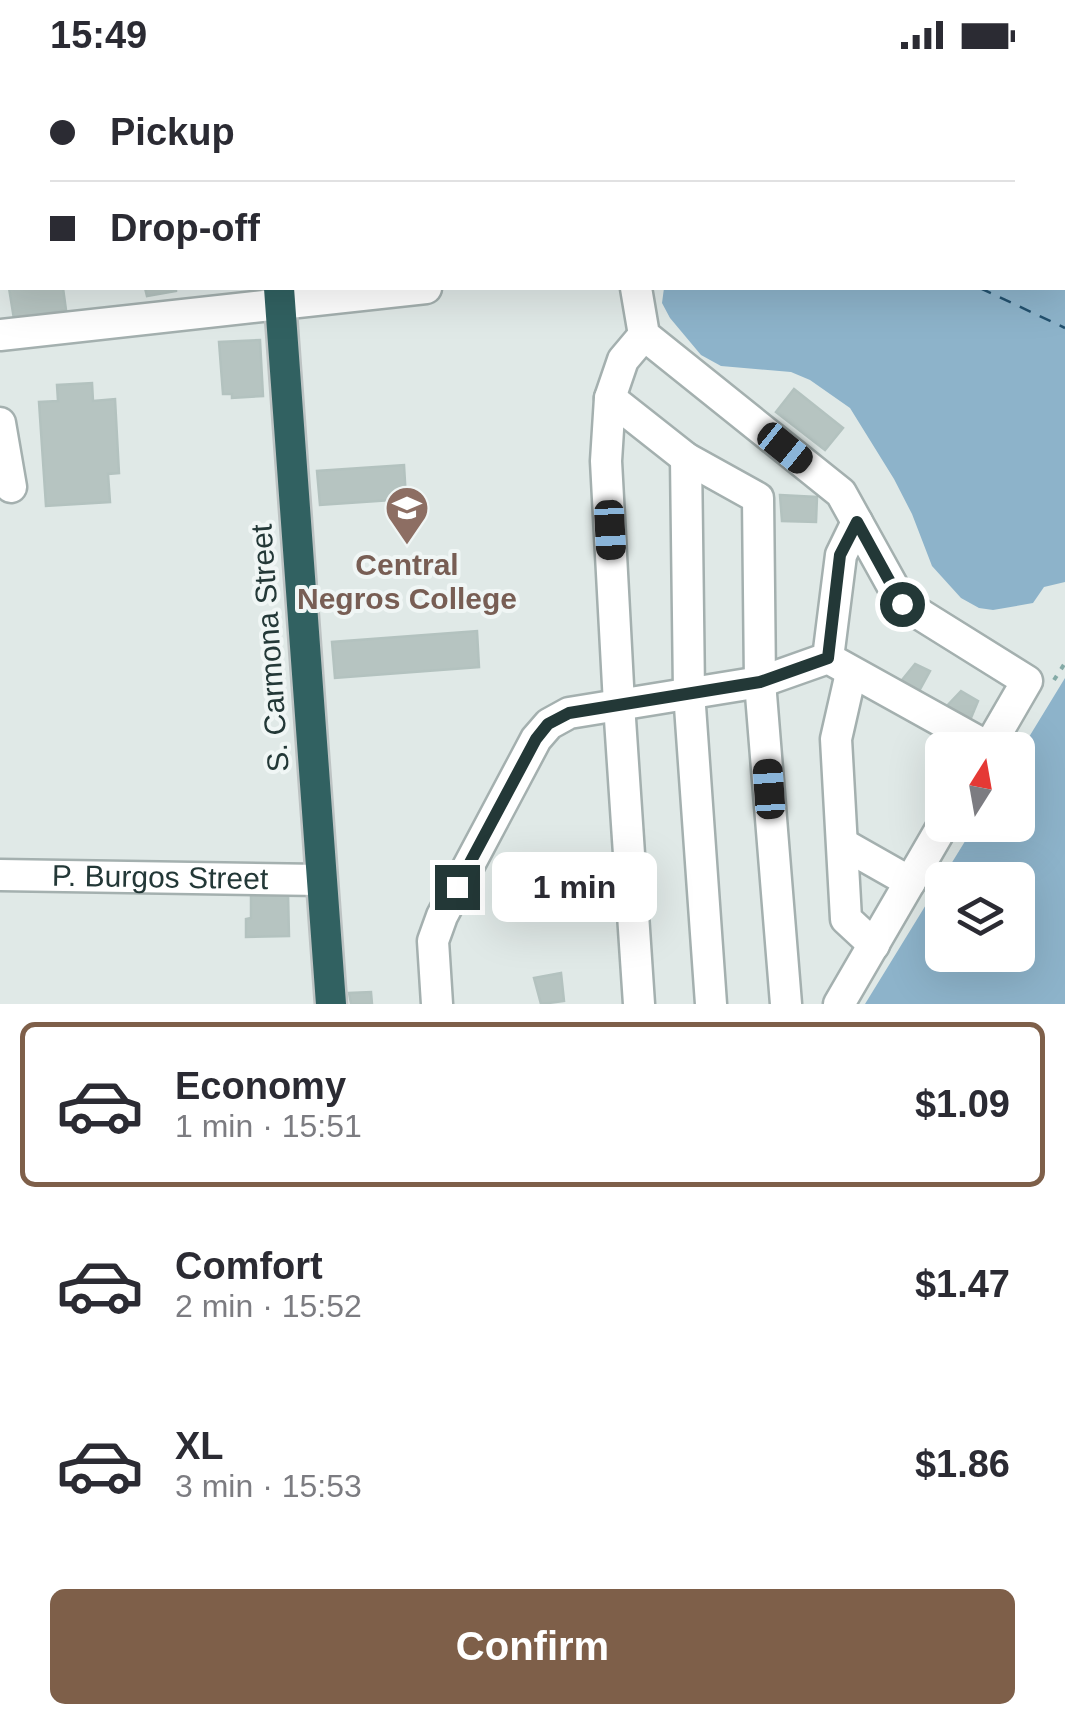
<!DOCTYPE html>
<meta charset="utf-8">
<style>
:root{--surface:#fff;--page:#f2f2f3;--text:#2b2b33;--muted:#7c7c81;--line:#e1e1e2;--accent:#7e5f49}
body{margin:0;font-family:Helvetica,sans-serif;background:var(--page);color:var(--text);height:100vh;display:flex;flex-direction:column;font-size:38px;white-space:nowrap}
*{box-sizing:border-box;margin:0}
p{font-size:32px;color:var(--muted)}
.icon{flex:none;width:55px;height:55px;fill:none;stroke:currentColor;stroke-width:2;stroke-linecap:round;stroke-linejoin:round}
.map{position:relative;height:934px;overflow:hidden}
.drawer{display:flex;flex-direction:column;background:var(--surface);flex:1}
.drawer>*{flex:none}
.guide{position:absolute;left:0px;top:0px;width:1065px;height:220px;box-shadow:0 10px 40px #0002;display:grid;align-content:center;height:220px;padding:0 50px;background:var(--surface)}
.needle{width:65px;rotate:11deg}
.buttons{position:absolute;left:925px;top:662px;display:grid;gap:20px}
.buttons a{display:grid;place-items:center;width:110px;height:110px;border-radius:15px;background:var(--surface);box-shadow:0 10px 40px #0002;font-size:50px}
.end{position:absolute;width:45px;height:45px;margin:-22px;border:12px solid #233837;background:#fff;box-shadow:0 0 0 5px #fff}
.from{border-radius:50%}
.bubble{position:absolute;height:70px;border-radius:15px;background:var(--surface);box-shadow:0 10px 40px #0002;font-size:32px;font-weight:700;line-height:70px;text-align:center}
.car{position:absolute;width:30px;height:60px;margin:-30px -15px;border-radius:12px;box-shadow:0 0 8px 2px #0007;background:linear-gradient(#222 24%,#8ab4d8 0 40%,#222 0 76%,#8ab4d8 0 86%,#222 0)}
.guide b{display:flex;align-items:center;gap:35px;height:95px;font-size:38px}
.guide b+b{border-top:2px solid var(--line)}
.guide i{width:25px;height:25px;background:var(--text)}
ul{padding:18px 0 0;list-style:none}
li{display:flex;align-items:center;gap:30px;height:165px;margin:0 20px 15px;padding:0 30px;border:5px solid transparent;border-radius:15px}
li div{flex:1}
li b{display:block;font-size:38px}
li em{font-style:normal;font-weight:700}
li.current{border-color:var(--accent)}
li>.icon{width:90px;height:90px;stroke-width:1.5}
.primary-button{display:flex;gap:20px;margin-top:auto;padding:20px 50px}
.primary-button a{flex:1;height:115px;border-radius:15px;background:var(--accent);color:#fff;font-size:40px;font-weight:700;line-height:115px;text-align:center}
.status{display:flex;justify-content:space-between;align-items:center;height:70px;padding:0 50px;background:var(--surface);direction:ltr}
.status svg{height:28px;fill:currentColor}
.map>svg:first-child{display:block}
.water{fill:#8db3ca;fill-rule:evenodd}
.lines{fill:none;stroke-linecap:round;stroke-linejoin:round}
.ferry{stroke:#23516e;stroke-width:2.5;stroke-dasharray:12 10;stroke-linecap:butt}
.building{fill:#b6c4c1;stroke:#b3c2bf;stroke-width:2.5}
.minor-casing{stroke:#a4b0af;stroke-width:35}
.highway-casing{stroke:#bdc3c3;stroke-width:35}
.path{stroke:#84aaa6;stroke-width:4;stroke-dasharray:5 8;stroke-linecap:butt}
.minor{stroke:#fff;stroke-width:30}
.highway{stroke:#316161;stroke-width:30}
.route{stroke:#233837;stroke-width:12}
.labels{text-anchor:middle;stroke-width:8;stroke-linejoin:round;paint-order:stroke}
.education-label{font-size:30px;font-weight:bold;fill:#785e54;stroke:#f0f6f5}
.street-label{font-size:30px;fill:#233837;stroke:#f0f6f5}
</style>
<div class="status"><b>15:49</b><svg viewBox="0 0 49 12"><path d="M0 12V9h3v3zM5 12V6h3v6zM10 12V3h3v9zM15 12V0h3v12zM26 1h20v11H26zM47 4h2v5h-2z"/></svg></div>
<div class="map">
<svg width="1065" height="934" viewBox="0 0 1065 934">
<rect width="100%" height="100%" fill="#e0e9e7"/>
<path class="water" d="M 1063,72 L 1065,74 L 1065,512 L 1044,517 L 1033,533 L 993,540 L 979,538 L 961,528 L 932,496 L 912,444 L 894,409 L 850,338 L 810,310 L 791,302 L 721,296 L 701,285 L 670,248 L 662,233 L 664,218 L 1062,218 Z
M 1065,608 L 1065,934 L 865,934 L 975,755 L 1018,755 L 1018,685 ZM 942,810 L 1018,810 L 1018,885 L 942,885 Z"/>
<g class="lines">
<path class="ferry" d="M 980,218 L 1065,258"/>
</g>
<path class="building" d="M 147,0 L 217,0 L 217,2 L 147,2 Z
M 0,83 L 2,83 L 2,172 L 0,172 Z
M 9,218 L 63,218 L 66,240 L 14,249 Z
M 145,218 L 176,218 L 176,221 L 147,226 Z
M 260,270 L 263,326 L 232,328 L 232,324 L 223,324 L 219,272 Z
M 92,313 L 93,331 L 115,329 L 119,403 L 108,404 L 110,432 L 46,436 L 39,332 L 58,331 L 57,315 Z
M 794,319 L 843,358 L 825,380 L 776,342 Z
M 404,395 L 406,429 L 320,435 L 317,401 Z
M 780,425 L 817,427 L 816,452 L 782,451 Z
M 477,561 L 479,597 L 335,608 L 332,572 Z
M 915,594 L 930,601 L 918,623 L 898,615 Z
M 961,621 L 978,631 L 968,655 L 944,639 Z
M 288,823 L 289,866 L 246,867 L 246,849 L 251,848 L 251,824 Z
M 561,903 L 564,931 L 541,934 L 534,908 Z
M 371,922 L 372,934 L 351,934 L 349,923 Z"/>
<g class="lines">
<defs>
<g id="minor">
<path d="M 719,2 L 720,0"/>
<path d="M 636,218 L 644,265 L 841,423 L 902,533 L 1027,611 L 987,680"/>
<path d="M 0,265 L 426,218"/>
<path d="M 610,328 L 686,388 L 758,428 L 760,612 L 786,934"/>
<path d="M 0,353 L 11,417"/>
<path d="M 686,388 L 689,622 L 711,934"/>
<path d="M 835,592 L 988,677"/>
<path d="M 851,603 L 836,669 L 846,849 L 874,875"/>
<path d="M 843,774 L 910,812"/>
<path id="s1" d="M 0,805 L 321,810"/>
<path d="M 437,934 L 433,871 L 442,846 L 536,669 L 549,654 L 569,643 L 760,612 L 828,588 L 841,485 L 857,452"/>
<path d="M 639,934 L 619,634 L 606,391 L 610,328 L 623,290 L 644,265"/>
<path d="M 839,934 L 943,755"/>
</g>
<path id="highway" d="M 260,0 L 260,2
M 279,218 L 331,934"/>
</defs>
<use href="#minor" class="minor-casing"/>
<use href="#highway" class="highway-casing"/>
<path class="path" d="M 1054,610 L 1065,593"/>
<use href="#minor" class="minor"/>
<use href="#highway" class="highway"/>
</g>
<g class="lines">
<path class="route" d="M 457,817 L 536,669 L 548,654 L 569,643 L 760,612 L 828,588 L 840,485 L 857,452 L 902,534"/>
</g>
<defs>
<symbol id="university-pin" viewBox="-11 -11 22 30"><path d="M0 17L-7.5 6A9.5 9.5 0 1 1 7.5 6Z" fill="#8d6e63" stroke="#f0f6f5"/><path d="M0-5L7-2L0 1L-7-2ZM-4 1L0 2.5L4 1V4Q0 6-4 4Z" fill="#fff"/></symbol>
</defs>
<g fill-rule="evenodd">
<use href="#university-pin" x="382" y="413" width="50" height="68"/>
</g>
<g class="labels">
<g class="education-label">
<text x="407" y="505">Central<tspan x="407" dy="34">Negros College</tspan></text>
</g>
<g class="street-label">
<text transform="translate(270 578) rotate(-94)" y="10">S. Carmona Street</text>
<text dy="10" stroke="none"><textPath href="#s1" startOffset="160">P. Burgos Street</textPath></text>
</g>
</g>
</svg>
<div class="buttons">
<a><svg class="needle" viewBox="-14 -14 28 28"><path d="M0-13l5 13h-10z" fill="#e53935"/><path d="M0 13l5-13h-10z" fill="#7c7c81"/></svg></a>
<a><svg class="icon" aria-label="layers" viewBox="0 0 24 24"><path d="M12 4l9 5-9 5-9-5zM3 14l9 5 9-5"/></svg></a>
</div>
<i class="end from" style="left:902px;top:534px"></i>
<i class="end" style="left:457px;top:817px"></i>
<div class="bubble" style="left:492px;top:782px;width:165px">1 min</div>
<i class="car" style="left:785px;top:378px;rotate:129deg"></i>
<i class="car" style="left:610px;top:460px;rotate:177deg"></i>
<i class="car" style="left:769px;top:719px;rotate:356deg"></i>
<div class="guide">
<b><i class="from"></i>Pickup</b>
<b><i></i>Drop-off</b>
</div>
</div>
<section class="drawer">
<ul>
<li class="current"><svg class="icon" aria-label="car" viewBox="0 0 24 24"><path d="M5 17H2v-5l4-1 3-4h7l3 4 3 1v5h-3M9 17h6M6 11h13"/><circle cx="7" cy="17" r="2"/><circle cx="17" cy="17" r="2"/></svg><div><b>Economy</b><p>1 min · 15:51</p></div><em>$1.09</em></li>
<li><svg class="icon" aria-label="car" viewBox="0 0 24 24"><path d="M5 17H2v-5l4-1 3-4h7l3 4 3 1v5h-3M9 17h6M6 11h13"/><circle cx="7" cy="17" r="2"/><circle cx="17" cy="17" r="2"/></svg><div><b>Comfort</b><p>2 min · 15:52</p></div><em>$1.47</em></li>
<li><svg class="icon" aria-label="car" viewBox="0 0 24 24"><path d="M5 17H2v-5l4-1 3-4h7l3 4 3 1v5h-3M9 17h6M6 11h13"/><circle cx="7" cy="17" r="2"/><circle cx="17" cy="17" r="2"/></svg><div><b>XL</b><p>3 min · 15:53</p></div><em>$1.86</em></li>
</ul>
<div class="primary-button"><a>Confirm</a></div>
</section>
